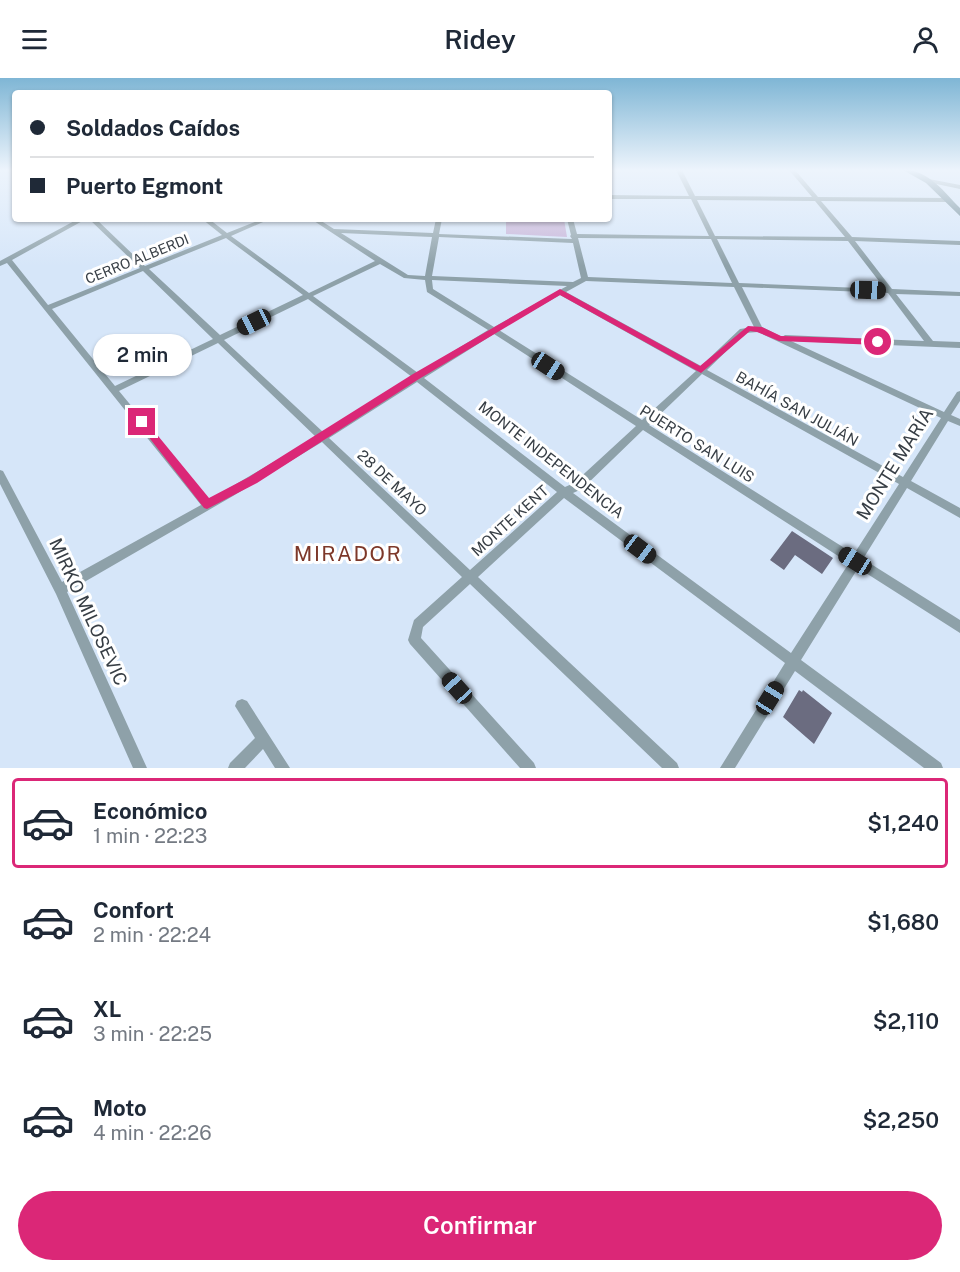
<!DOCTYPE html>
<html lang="es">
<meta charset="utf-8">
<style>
:root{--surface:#fff;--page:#f6f6f7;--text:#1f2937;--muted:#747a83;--line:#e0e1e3;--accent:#db2777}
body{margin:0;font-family:"Public Sans",sans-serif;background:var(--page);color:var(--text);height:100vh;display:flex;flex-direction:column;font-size:22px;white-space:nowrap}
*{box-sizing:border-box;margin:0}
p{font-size:20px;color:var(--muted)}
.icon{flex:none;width:33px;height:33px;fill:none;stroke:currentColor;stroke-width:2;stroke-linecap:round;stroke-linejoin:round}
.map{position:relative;height:690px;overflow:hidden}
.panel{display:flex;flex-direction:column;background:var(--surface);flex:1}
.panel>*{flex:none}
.banner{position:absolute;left:12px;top:12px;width:600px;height:132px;border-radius:6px;box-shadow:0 2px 4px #0004;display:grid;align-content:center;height:132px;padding:0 18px;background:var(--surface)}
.end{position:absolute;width:27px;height:27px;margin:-14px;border:8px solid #db2777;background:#fff;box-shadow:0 0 0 3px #fff}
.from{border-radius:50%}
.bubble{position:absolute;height:42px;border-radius:21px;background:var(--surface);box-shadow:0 2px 4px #0004;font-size:20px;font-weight:600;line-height:42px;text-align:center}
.car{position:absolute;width:18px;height:36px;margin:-18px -9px;border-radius:8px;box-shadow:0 0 4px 2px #0007;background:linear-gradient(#222 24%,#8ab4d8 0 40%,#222 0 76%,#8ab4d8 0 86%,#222 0)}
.banner b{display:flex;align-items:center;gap:21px;height:57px;font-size:22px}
.banner b+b{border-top:2px solid var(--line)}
.banner i{width:15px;height:15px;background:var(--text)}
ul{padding:10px 0 0;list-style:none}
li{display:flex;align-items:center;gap:18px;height:90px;margin:0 12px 9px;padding:0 6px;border:3px solid transparent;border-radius:6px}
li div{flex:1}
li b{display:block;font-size:22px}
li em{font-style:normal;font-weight:600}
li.current{border-color:var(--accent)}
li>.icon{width:54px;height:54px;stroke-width:1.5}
.button{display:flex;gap:12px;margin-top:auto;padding:12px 18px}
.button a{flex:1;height:69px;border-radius:36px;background:var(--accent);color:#fff;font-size:24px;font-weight:600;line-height:69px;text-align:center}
header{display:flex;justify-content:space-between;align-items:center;height:78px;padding:0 18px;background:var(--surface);font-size:27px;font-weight:600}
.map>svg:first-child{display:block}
.green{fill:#c6b2d7}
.building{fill:#6b6c80}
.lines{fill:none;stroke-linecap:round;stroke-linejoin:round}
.street{fill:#8ea1a9;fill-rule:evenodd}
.secondary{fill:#64818d;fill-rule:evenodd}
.route{fill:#db2777}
.labels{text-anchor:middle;stroke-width:6;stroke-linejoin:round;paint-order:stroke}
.far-street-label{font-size:14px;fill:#373e45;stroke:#fff}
.street-label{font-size:15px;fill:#373e45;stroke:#fff}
.near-street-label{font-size:18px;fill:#373e45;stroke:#fff}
.near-quarter-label{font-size:21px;letter-spacing:1.5px;fill:#7d382a;stroke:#fff}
</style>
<header><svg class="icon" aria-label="menu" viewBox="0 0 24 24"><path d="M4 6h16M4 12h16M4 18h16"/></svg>Ridey<svg class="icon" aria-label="person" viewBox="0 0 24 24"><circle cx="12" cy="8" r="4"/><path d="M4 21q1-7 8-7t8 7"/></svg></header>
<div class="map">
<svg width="960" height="690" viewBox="0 0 960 690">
<rect width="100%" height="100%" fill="#d6e6f9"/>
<path class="green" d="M 506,141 L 564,141 L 567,159 L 506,156 Z"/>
<path class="building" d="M 792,453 L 833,480 L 822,496 L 795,477 L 784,492 L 770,482 Z
M 799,612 L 802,614 L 803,612 L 832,635 L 814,666 L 783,639 Z"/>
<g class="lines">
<path class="street" d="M 676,92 L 682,92 L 695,118 L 812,119 L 789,92 L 795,92 L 818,119 L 947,120 L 950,122 L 947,124 L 821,123 L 852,159 L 960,163 L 960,167 L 855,163 L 892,211 L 960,214 L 960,218 L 896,216 L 933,263 L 960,264 L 960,270 L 791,263 L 944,334 L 957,314 L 960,313 L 960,323 L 951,337 L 960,341 L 960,348 L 948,343 L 911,403 L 960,430 L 960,440 L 907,410 L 863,481 L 960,542 L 960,555 L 858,490 L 801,582 L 941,685 L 943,690 L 924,690 L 795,593 L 735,690 L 720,690 L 785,585 L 564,420 L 478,499 L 677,685 L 679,690 L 662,690 L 470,506 L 423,549 L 421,560 L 534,685 L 536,690 L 520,690 L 410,566 L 408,562 L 414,542 L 462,499 L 322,364 L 233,418 L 67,514 L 147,690 L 133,690 L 56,516 L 0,406 L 0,392 L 3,393 L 62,504 L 201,427 L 7,185 L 0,188 L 0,183 L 78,141 L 86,141 L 12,182 L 48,227 L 140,190 L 89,141 L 96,141 L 145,188 L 222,157 L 202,141 L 209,141 L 227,155 L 262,141 L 270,141 L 231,158 L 309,215 L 375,183 L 311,141 L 318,141 L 334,151 L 433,155 L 436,141 L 442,141 L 439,156 L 572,161 L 570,158 L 571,157 L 567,141 L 573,141 L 577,156 L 709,158 L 691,121 L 609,121 L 609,117 L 689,118 ZM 697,122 L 815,123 L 845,159 L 715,158 ZM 341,155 L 432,159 L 425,198 L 408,197 ZM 439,159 L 573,165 L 581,200 L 573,204 L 432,198 ZM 226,160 L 303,217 L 220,257 L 149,191 ZM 578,160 L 711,161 L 732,205 L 588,199 ZM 717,161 L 848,163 L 885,211 L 739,205 ZM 380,186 L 404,200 L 425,202 L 427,214 L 488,252 L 418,295 L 313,218 ZM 143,193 L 213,261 L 115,308 L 52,231 ZM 432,202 L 567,208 L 494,249 L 433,211 ZM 586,203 L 734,209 L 754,249 L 740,251 L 701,288 L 566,214 ZM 742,209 L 888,215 L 924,263 L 785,257 L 782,259 L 762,249 ZM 560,217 L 696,293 L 642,342 L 499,252 ZM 308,221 L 412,299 L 323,354 L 224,262 ZM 758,254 L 941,340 L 903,399 L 707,292 L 745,255 ZM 494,256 L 636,348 L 574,405 L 565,409 L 424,300 ZM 218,265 L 316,359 L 209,422 L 119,313 ZM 702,296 L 899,406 L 854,476 L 649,347 ZM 417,304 L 557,414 L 470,492 L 329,360 ZM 643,352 L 849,485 L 791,575 L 573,415 L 582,411 Z
M 929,101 L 960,107 L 960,111 L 927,104 L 926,103 Z
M 242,621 L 247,623 L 290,690 L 275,690 L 263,671 L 245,690 L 228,690 L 230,685 L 255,660 L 235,628 L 237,623 Z"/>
<path class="secondary" d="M 903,92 C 928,91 944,114 960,130 L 960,138 L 926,105 Z"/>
</g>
<linearGradient id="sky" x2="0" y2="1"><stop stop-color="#7fb6d5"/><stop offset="0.49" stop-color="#edf4fc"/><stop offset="1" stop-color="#edf4fc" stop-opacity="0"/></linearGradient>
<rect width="960" height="188" fill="url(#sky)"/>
<path class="route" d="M 560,211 L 700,288 L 748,248 L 762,249 L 781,258 L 878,261 L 882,264 L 878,267 L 779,263 L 757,254 L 750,253 L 701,295 L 560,217 L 419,301 L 257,405 L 207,431 L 204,430 L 137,344 L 142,341 L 145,342 L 209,420 L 249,399 L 413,296 Z"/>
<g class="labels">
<g class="far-street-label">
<text transform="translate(137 181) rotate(-22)" y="5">CERRO ALBERDI</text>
</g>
<g class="street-label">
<text transform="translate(797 331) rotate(29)" y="5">BAHÍA SAN JULIÁN</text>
<text transform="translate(697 366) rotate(32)" y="5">PUERTO SAN LUIS</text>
<text transform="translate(551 382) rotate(38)" y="5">MONTE INDEPENDENCIA</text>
<text transform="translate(392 405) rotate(43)" y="5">28 DE MAYO</text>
<text transform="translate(510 443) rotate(-42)" y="5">MONTE KENT</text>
</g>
<g class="near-street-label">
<text transform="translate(895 386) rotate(-58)" y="6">MONTE MARÍA</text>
<text transform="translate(88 534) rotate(65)" y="6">MIRKO MILOSEVIC</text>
</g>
<g class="near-quarter-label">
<text x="348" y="483">MIRADOR</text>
</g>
</g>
</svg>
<i class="end from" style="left:878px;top:264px"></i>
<i class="end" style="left:142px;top:344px"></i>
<div class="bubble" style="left:93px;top:256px;width:99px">2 min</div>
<i class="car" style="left:868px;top:212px;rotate:92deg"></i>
<i class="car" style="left:254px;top:244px;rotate:244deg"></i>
<i class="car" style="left:548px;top:288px;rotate:123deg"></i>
<i class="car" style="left:640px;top:471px;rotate:127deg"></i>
<i class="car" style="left:855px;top:483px;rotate:302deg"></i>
<i class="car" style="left:457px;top:610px;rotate:318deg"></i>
<i class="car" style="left:770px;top:620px;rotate:32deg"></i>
<div class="banner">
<b><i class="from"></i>Soldados Caídos</b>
<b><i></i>Puerto Egmont</b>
</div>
</div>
<section class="panel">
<ul>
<li class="current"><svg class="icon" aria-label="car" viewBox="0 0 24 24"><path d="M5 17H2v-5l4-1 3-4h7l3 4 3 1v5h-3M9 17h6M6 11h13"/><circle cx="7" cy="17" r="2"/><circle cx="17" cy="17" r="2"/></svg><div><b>Económico</b><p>1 min · 22:23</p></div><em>$1,240</em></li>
<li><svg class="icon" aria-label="car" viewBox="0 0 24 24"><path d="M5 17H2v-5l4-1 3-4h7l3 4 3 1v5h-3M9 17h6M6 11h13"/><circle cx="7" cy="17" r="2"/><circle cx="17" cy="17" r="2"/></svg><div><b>Confort</b><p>2 min · 22:24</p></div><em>$1,680</em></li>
<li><svg class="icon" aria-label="car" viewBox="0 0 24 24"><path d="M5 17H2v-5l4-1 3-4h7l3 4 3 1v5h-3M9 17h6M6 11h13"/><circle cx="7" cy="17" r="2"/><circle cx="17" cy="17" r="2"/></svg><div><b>XL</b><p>3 min · 22:25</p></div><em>$2,110</em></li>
<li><svg class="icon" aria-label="car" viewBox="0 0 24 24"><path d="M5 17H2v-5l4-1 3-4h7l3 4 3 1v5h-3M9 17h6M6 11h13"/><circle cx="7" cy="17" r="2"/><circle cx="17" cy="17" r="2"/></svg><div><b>Moto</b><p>4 min · 22:26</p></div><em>$2,250</em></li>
</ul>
<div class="button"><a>Confirmar</a></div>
</section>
